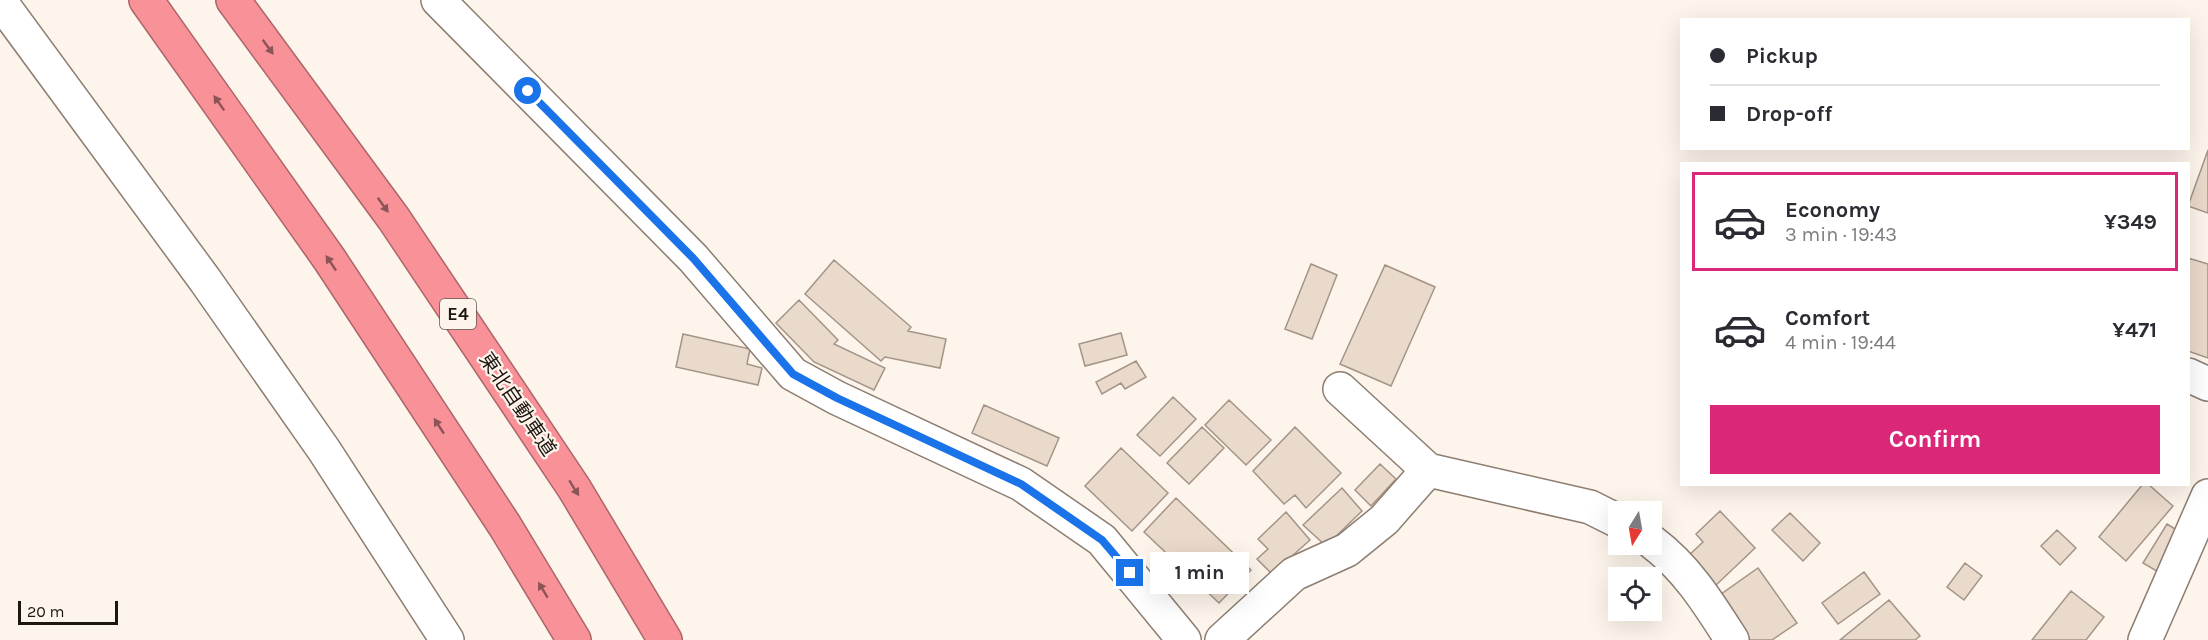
<!DOCTYPE html>
<meta charset="utf-8">
<style>
:root{--surface:#fff;--page:#f2f2f3;--text:#2b2b33;--muted:#7c7c81;--line:#e1e1e2;--accent:#db2777}
body{margin:0;font-family:Karla,"Noto Sans JP",sans-serif;background:var(--page);color:var(--text);height:100vh;display:flex;flex-direction:column;font-size:22px;white-space:nowrap}
*{box-sizing:border-box;margin:0}
p{font-size:20px;color:var(--muted)}
.icon{flex:none;width:33px;height:33px;fill:none;stroke:currentColor;stroke-width:2;stroke-linecap:round;stroke-linejoin:round}
.map{position:relative;flex:1;overflow:hidden}
.panel{position:absolute;left:1680px;top:162px;width:510px;height:324px;display:flex;flex-direction:column;background:var(--surface);border-radius:0px;box-shadow:0 6px 24px #0002}
.panel>*{flex:none}
.guide{position:absolute;left:1680px;top:18px;width:510px;height:132px;border-radius:0px;box-shadow:0 6px 24px #0002;display:grid;align-content:center;height:132px;padding:0 30px;background:var(--surface)}
.needle{width:39px;rotate:191deg}
.buttons{position:absolute;left:1608px;top:501px;display:grid;gap:12px}
.buttons a{display:grid;place-items:center;width:54px;height:54px;border-radius:0px;background:var(--surface);box-shadow:0 6px 24px #0002;font-size:30px}
.scale{position:absolute;left:18px;bottom:15px;width:100px;box-sizing:border-box;padding-left:6px;border:3px solid #1d1712;border-top:0;font-size:16px;line-height:21px;white-space:nowrap;color:#1d1712;-webkit-text-stroke:4px #fdf4eb;paint-order:stroke}
.end{position:absolute;width:27px;height:27px;margin:-14px;border:8px solid #1a73e8;background:#fff;box-shadow:0 0 0 3px #fff}
.from{border-radius:50%}
.bubble{position:absolute;height:42px;border-radius:0px;background:var(--surface);box-shadow:0 6px 24px #0002;font-size:20px;font-weight:700;line-height:42px;text-align:center}
.guide b{display:flex;align-items:center;gap:21px;height:57px;font-size:22px}
.guide b+b{border-top:2px solid var(--line)}
.guide i{width:15px;height:15px;background:var(--text)}
ul{padding:10px 0 0;list-style:none}
li{display:flex;align-items:center;gap:18px;height:99px;margin:0 12px 9px;padding:0 18px;border:3px solid transparent;border-radius:0px}
li div{flex:1}
li b{display:block;font-size:22px}
li em{font-style:normal;font-weight:700}
li.selected{border-color:var(--accent)}
li>.icon{width:54px;height:54px;stroke-width:1.5}
.cta{display:flex;gap:12px;margin-top:auto;padding:12px 30px}
.cta a{flex:1;height:69px;border-radius:0px;background:var(--accent);color:#fff;font-size:24px;font-weight:700;line-height:69px;text-align:center}
.map>svg:first-child{display:block}
.building{fill:#eadacc;stroke:#a39487;stroke-width:1.5}
.lines{fill:none;stroke-linecap:round;stroke-linejoin:round}
.street-casing{stroke:#8c7d71;stroke-width:36}
.highway-casing{stroke:#ac666a;stroke-width:36}
.street{stroke:#fff;stroke-width:33}
.highway{stroke:#f99199;stroke-width:33}
.oneway{fill:#8b5456}
.route{stroke:#1a73e8;stroke-width:8}
.labels{text-anchor:middle;stroke-width:4.5;stroke-linejoin:round;paint-order:stroke}
.shield{fill:#fdf4eb;stroke:#605953;stroke-width:1.5}
.shield-label{font-size:18px;font-weight:bold;fill:#1d1712}
.street-label{font-size:20px;fill:#1d1712;stroke:#fdf4eb}
</style>
<div class="map">
<svg width="2208" height="640" viewBox="0 0 2208 640">
<rect width="100%" height="100%" fill="#fdf4eb"/>
<path class="building" d="M 2208,150 L 2208,213 L 2188,206 Z
M 2188,258 L 2208,264 L 2208,358 L 2188,351 Z
M 834,260 L 911,327 L 908,331 L 946,339 L 940,368 L 885,357 L 881,361 L 805,294 Z
M 1311,264 L 1337,275 L 1312,339 L 1285,329 Z
M 1385,265 L 1435,287 L 1391,386 L 1340,364 Z
M 799,300 L 838,340 L 834,344 L 885,368 L 874,390 L 814,362 L 776,323 Z
M 1121,333 L 1127,355 L 1085,366 L 1079,344 Z
M 683,334 L 750,349 L 747,364 L 762,368 L 758,385 L 676,367 Z
M 1136,361 L 1146,377 L 1125,389 L 1121,383 L 1102,394 L 1096,382 Z
M 1173,397 L 1196,419 L 1160,456 L 1137,435 Z
M 1229,400 L 1271,440 L 1246,465 L 1205,425 Z
M 984,405 L 1059,438 L 1047,466 L 972,433 Z
M 1202,427 L 1224,448 L 1189,484 L 1167,463 Z
M 1295,427 L 1341,473 L 1306,508 L 1295,495 L 1284,504 L 1253,471 Z
M 1121,448 L 1168,493 L 1132,531 L 1085,486 Z
M 1380,464 L 1396,479 L 1371,506 L 1355,490 Z
M 2143,484 L 2148,484 L 2173,506 L 2126,561 L 2099,537 Z
M 1342,488 L 1362,511 L 1326,546 L 1303,525 Z
M 1176,498 L 1251,570 L 1219,603 L 1144,532 Z
M 1720,511 L 1755,548 L 1714,587 L 1686,558 L 1703,542 L 1696,534 Z
M 1286,512 L 1310,540 L 1272,574 L 1257,559 L 1268,549 L 1258,539 Z
M 1790,513 L 1820,543 L 1803,561 L 1772,530 Z
M 2167,524 L 2183,534 L 2160,573 L 2143,563 Z
M 2057,530 L 2076,548 L 2060,565 L 2041,546 Z
M 1965,563 L 1982,576 L 1964,600 L 1947,587 Z
M 1758,568 L 1797,623 L 1772,640 L 1747,640 L 1717,597 Z
M 1864,572 L 1880,594 L 1838,624 L 1822,603 Z
M 2071,591 L 2104,617 L 2086,640 L 2032,640 Z
M 1889,600 L 1920,636 L 1915,640 L 1840,640 Z"/>
<g class="lines">
<defs>
<path id="street" d="M 438,0 L 693,258 L 793,374 L 837,398 L 1021,484 L 1102,540 L 1184,640
M 0,1 L 205,280 L 324,450 L 447,640
M 2188,375 L 2208,384
M 1340,389 L 1428,470 L 1590,507 L 1618,521
M 1652,542 C 1687,568 1709,604 1732,640
M 1222,640 L 1294,574 L 1347,550 L 1384,520 L 1428,470
M 2145,640 L 2208,496"/>
<path id="highway" d="M 146,0 L 330,260 L 505,526 L 574,640
M 233,0 L 394,219 L 574,488 L 665,640"/>
</defs>
<use href="#street" class="street-casing"/>
<use href="#highway" class="highway-casing"/>
<use href="#street" class="street"/>
<use href="#highway" class="highway"/>
</g>
<defs><path id="oneway-solid" d="M-6-.8H1V-3.2L6.5 0L1 3.2V.8H-6Z" transform="scale(1.5)"/></defs>
<g class="oneway">
<use href="#oneway-solid" transform="translate(268 47) rotate(54)"/>
<use href="#oneway-solid" transform="translate(219 103) rotate(-125)"/>
<use href="#oneway-solid" transform="translate(383 205) rotate(54)"/>
<use href="#oneway-solid" transform="translate(331 263) rotate(-124)"/>
<use href="#oneway-solid" transform="translate(439 426) rotate(-123)"/>
<use href="#oneway-solid" transform="translate(574 488) rotate(58)"/>
<use href="#oneway-solid" transform="translate(543 590) rotate(-121)"/>
</g>
<g class="lines">
<path class="route" d="M 528,91 L 693,258 L 793,374 L 837,398 L 1021,484 L 1102,540 L 1130,573"/>
</g>
<g class="labels">
<rect class="shield" x="440" y="299" width="36" height="30" rx="4.5"/>
<g class="shield-label">
<text x="458" y="320">E4</text>
</g>
<g class="street-label">
<text transform="translate(518 404) rotate(56)" y="7">東北自動車道</text>
</g>
</g>
</svg>
<div class="buttons">
<a><svg class="needle" viewBox="-14 -14 28 28"><path d="M0-13l5 13h-10z" fill="#e53935"/><path d="M0 13l5-13h-10z" fill="#7c7c81"/></svg></a>
<a><svg class="icon" aria-label="locate" viewBox="0 0 24 24"><circle cx="12" cy="12" r="6"/><path d="M12 2v4M12 18v4M2 12h4M18 12h4"/></svg></a>
</div>
<div class="scale">20 m</div>
<i class="end from" style="left:528px;top:91px"></i>
<i class="end" style="left:1130px;top:573px"></i>
<div class="bubble" style="left:1150px;top:552px;width:99px">1 min</div>
<div class="guide">
<b><i class="from"></i>Pickup</b>
<b><i></i>Drop-off</b>
</div>
<section class="panel">
<ul>
<li class="selected"><svg class="icon" aria-label="car" viewBox="0 0 24 24"><path d="M5 17H2v-5l4-1 3-4h7l3 4 3 1v5h-3M9 17h6M6 11h13"/><circle cx="7" cy="17" r="2"/><circle cx="17" cy="17" r="2"/></svg><div><b>Economy</b><p>3 min · 19:43</p></div><em>¥349</em></li>
<li><svg class="icon" aria-label="car" viewBox="0 0 24 24"><path d="M5 17H2v-5l4-1 3-4h7l3 4 3 1v5h-3M9 17h6M6 11h13"/><circle cx="7" cy="17" r="2"/><circle cx="17" cy="17" r="2"/></svg><div><b>Comfort</b><p>4 min · 19:44</p></div><em>¥471</em></li>
</ul>
<div class="cta"><a>Confirm</a></div>
</section>
</div>
